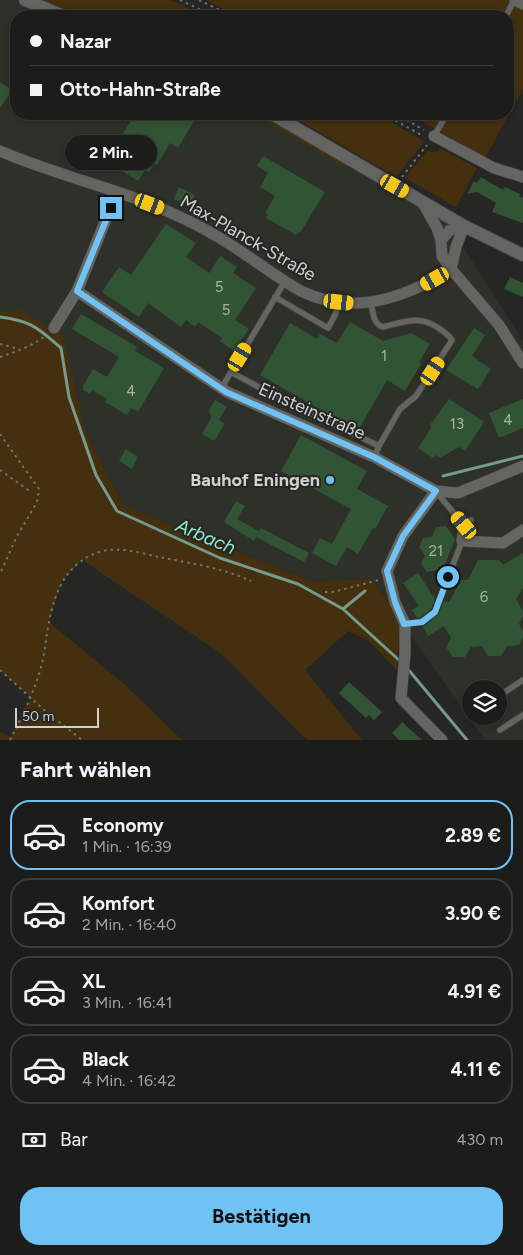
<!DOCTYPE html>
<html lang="de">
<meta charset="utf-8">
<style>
:root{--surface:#1c1d1b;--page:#292a28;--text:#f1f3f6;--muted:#a0a2a3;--line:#3a3b3a;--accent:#70c2f4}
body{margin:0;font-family:Figtree,sans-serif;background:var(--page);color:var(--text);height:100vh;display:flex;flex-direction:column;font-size:19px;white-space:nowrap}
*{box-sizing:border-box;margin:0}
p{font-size:16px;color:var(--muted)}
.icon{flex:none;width:28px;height:28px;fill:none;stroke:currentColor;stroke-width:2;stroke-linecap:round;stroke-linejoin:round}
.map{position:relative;height:740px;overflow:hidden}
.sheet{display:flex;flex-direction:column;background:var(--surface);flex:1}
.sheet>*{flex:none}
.banner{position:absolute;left:10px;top:10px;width:504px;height:110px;border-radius:20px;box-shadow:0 2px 8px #0003,0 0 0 1px var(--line);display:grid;align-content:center;height:110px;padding:0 20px;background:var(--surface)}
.fabs{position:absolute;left:462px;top:680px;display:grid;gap:10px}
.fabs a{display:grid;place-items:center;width:45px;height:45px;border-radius:50%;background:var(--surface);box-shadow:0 2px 8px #0003,0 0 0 1px var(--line);font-size:25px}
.scale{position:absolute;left:15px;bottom:12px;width:84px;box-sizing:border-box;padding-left:5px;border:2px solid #d1d1cf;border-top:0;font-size:14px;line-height:18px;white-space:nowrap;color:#d1d1cf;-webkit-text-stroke:4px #262724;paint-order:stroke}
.end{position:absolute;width:22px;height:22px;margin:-11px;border:6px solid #70c2f4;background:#111;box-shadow:0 0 0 2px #111}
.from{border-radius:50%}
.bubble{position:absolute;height:35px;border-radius:18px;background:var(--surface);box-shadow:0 2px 8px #0003,0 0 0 1px var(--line);font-size:16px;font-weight:700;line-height:35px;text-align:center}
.car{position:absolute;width:15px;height:30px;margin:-15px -8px;border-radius:6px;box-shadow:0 0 4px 1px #0007;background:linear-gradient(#f5c518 24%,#345 0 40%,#f5c518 0 76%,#345 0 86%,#f5c518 0)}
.banner b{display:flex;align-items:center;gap:18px;height:48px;font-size:19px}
.banner b+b{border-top:1px solid var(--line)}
.banner i{width:12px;height:12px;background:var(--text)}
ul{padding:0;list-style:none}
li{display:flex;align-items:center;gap:15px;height:70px;margin:0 10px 8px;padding:0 10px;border:2px solid var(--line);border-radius:20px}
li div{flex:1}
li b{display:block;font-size:19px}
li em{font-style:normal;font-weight:700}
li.active{border-color:var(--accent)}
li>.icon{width:45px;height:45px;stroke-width:1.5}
h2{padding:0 20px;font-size:22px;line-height:60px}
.pay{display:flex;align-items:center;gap:12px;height:55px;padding:0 20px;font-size:19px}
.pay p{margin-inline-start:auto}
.cta{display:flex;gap:10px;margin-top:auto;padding:10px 20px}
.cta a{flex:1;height:58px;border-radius:20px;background:var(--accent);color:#111;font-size:20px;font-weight:700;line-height:58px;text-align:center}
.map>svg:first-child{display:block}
.built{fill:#2e3129;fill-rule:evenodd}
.green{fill:#44300e}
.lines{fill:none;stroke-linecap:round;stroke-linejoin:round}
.stream{stroke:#749b8c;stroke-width:3}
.building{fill:#315434}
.lane-casing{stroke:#41423f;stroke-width:7}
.street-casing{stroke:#41423f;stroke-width:12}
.secondary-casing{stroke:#41423f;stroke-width:14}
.path{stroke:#727370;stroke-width:2;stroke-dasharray:2.5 4;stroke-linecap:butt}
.lane{stroke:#646561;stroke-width:5.5}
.street{stroke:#646561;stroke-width:11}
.secondary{stroke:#646561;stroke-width:12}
.route{stroke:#70c2f4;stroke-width:6}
.poi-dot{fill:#70c2f4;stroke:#262724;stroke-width:2}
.labels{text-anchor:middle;stroke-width:4;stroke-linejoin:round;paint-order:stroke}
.number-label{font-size:15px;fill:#a9b2a8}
.street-label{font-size:18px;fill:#d1d1cf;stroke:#262724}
.poi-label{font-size:18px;font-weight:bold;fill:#d1d1cf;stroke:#262724;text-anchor:end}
.water-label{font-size:19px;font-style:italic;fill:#8ee7c7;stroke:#262724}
</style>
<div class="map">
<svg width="523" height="740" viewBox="0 0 523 740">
<rect width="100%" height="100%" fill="#262724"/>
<path class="built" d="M 0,0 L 19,0 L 58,16 L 16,16 L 16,114 L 264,114 L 448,223 L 523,341 L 523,740 L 485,740 L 371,579 L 311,581 L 124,506 L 86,433 L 0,315 ZM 471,689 L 499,689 L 499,716 L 471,716 Z"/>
<path class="green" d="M 44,0 L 171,0 L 204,16 L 84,16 Z
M 206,0 L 523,0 L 523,89 L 485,158 L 410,114 L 508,114 L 508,16 L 237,16 Z
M 253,114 L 259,114 L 347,165 L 345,167 Z
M 288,114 L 379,114 L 424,142 L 396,177 Z
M 439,148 L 477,168 L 456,207 L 405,178 L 427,151 L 437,152 Z
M 22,310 L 63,337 L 86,433 L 124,506 L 311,581 L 371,579 L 400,620 L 397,670 L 368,640 L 348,631 L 305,670 L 362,740 L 307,740 L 222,654 L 82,560 L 62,581 L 49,622 L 125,685 L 182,740 L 0,740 L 0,732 L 11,737 L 31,698 L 0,670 L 0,312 Z"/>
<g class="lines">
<path class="stream" d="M 0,317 C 32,321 38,328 61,348 L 69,397 L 96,475 L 117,511 L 220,558 L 298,584 L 343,609 L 401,662
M 443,476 L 523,456
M 343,609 L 365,591
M 407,668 L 467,740"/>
</g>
<path class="building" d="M 0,82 L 12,90 L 0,108 Z
M 135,114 L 198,114 L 178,148 L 170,143 L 157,165 L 154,164 L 149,172 L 145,170 L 138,181 L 114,166 L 125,146 L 118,142 Z
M 263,156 L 325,192 L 300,233 L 298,232 L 296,235 L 266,218 L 268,214 L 265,213 L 275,196 L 260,187 L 268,173 L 257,166 Z
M 481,177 L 503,190 L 505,187 L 520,194 L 519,196 L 523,198 L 523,223 L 492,212 L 496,203 L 477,192 L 467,194 L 474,181 L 477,183 Z
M 179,187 L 195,195 L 190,207 L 174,199 Z
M 166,224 L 196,243 L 186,257 L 209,273 L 220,256 L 237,267 L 233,273 L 256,288 L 235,320 L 249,329 L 234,351 L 220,341 L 222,338 L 198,322 L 195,327 L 186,320 L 181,327 L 148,303 L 139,317 L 102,292 L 119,267 L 131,275 Z
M 510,277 L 523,283 L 523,297 L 504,289 Z
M 81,314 L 137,347 L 135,351 L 164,368 L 138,412 L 131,408 L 127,415 L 105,402 L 107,399 L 92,390 L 90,394 L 83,390 L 83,386 L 93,369 L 107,377 L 119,357 L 72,329 Z
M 350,322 L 383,341 L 411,333 L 430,344 L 419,362 L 421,364 L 405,391 L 387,380 L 358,431 L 260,375 L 290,323 L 317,339 L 320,334 L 337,343 Z
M 474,328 L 485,335 L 472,356 L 491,369 L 478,389 L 446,370 Z
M 449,399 L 484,422 L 465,451 L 459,447 L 440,458 L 436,455 L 433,458 L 418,448 L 431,428 L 430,425 Z
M 523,399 L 523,428 L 499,438 L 489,413 Z
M 215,400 L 227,407 L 219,420 L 225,424 L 214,441 L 202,434 L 211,418 L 209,410 Z
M 301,435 L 367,471 L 357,489 L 388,506 L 375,529 L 373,528 L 358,554 L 347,547 L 336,566 L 312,553 L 320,538 L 332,544 L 351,509 L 281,471 Z
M 126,449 L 138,457 L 132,469 L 119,461 Z
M 236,501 L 245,506 L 237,519 L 259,531 L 254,541 L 224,522 Z
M 446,526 L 455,539 L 443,569 L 427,572 L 421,564 L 425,555 L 419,547 L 423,538 L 432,537 L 436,527 Z
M 261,528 L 309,553 L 304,562 L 256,537 Z
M 523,553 L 523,588 L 516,599 L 523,611 L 523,616 L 519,624 L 523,631 L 523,637 L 519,645 L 507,646 L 501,656 L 488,656 L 482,646 L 471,647 L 465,657 L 453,657 L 446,647 L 451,638 L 444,626 L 428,636 L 423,627 L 438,615 L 444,601 L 449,602 L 461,580 L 468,580 L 478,560 L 499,560 L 503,565 Z
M 418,573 L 435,599 L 431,609 L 420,618 L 417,618 L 412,610 L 419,606 L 403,583 Z
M 349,682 L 382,712 L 374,720 L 369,715 L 366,718 L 339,693 Z
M 402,722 L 422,740 L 399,740 L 392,733 Z"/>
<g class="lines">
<defs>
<path id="lane" d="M 506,16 L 514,0
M 434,136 L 447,114
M 275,297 L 328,328 L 335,315 L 339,302
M 371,303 C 373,312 373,324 383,327 C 404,322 417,315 437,327 C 443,331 448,334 452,340 L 416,396 L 400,409 L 379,446
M 231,372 L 277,397 L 379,446 L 374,457
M 221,389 L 285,281
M 437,493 L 464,525 L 471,520
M 405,624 L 422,622 L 435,612 L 462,541
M 499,696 L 523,680
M 500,730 L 523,715"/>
<path id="street" d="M 515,0 L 523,4
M 434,136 L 494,168 L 523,177
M 0,151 C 58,176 121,189 178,216 C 196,224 214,234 231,245 C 255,260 277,278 301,291 C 353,317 406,298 451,269
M 423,203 L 437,228 L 441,240 L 442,256 L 451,269 L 499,325 L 523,363
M 441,240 L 450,230 L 464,226
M 451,269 L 456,247 L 464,226
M 77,291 L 227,392 L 374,457 L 436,491 L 458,493 L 523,466
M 54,328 L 77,291 L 117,192
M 436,491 L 403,536 L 387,571 L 395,602 L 405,624 L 405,654 L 401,698 L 442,740
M 464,525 L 462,541 L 503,543 L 523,530"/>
<path id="secondary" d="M 25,0 L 64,16
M 272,114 L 464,226 L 523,255"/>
</defs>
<use href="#lane" class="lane-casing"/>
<use href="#street" class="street-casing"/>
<use href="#secondary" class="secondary-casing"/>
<path class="path" d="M 180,0 L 214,16
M 199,0 L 232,16
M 384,114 L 423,136
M 388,115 L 400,116 L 424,130
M 402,177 L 427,145
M 0,344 L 19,349
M 0,357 C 17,351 31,347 45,336
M 0,434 L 39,489 L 37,502 L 16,538 L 0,574
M 0,470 L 31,492
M 325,592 L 333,592 L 379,580
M 0,670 L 43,709 L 82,740
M 10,740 C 22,716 34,693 41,667 C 45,652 46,637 49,622 C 55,590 68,560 103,551 C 119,547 143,553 159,557 C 189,563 223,568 251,581"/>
<use href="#lane" class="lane"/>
<use href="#street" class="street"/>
<use href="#secondary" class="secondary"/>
</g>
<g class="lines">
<path class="route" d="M 111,208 L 77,291 L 226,392 L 374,457 L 436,491 L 403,536 L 387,571 L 395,602 L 404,624 L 422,622 L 435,612 L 448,577"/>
</g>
<circle class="poi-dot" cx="330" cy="480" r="5"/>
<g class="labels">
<g class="number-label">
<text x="219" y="292">5</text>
<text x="226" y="315">5</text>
<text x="384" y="361">1</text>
<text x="131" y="396">4</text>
<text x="508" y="425">4</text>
<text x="457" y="429">13</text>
<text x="436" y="556">21</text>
<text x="484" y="602">6</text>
</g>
<g class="street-label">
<text transform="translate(248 238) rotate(30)" y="6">Max-Planck-Straße</text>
<text transform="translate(312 411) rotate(24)" y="6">Einsteinstraße</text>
</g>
<g class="poi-label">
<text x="320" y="486">Bauhof Eningen</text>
</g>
<g class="water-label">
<text transform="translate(206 536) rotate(23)" y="7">Arbach</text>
</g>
</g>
</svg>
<div class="fabs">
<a><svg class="icon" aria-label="layers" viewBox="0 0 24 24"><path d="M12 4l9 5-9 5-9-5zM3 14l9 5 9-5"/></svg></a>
</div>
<div class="scale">50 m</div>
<i class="end from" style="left:448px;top:577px"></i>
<i class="end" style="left:111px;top:208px"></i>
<div class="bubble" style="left:65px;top:135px;width:92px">2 Min.</div>
<i class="car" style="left:395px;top:186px;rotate:120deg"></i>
<i class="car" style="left:150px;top:204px;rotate:111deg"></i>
<i class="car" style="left:435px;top:279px;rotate:241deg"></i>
<i class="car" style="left:339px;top:302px;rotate:96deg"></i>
<i class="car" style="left:240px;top:357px;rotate:31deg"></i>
<i class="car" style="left:433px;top:371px;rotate:33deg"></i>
<i class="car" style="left:464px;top:525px;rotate:320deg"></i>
<div class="banner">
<b><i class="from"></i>Nazar</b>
<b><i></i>Otto-Hahn-Straße</b>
</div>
</div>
<section class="sheet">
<h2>Fahrt wählen</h2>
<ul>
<li class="active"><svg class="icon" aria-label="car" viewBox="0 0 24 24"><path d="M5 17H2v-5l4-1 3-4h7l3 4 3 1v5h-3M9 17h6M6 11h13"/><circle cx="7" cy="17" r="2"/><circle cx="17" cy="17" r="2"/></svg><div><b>Economy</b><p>1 Min. · 16:39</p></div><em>2.89 €</em></li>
<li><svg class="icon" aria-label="car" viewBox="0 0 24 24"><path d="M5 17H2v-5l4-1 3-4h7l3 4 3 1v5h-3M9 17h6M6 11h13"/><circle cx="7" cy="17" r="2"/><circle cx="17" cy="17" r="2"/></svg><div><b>Komfort</b><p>2 Min. · 16:40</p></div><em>3.90 €</em></li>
<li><svg class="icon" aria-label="car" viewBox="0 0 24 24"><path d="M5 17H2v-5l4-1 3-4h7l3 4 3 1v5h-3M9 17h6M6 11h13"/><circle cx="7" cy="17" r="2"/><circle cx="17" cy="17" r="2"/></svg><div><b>XL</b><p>3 Min. · 16:41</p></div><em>4.91 €</em></li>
<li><svg class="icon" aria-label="car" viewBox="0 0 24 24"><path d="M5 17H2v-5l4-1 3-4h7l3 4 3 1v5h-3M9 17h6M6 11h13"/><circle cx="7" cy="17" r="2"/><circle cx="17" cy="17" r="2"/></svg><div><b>Black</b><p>4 Min. · 16:42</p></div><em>4.11 €</em></li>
</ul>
<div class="pay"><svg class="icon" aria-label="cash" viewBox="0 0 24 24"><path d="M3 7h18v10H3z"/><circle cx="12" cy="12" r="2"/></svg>Bar<p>430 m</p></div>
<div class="cta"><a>Bestätigen</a></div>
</section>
